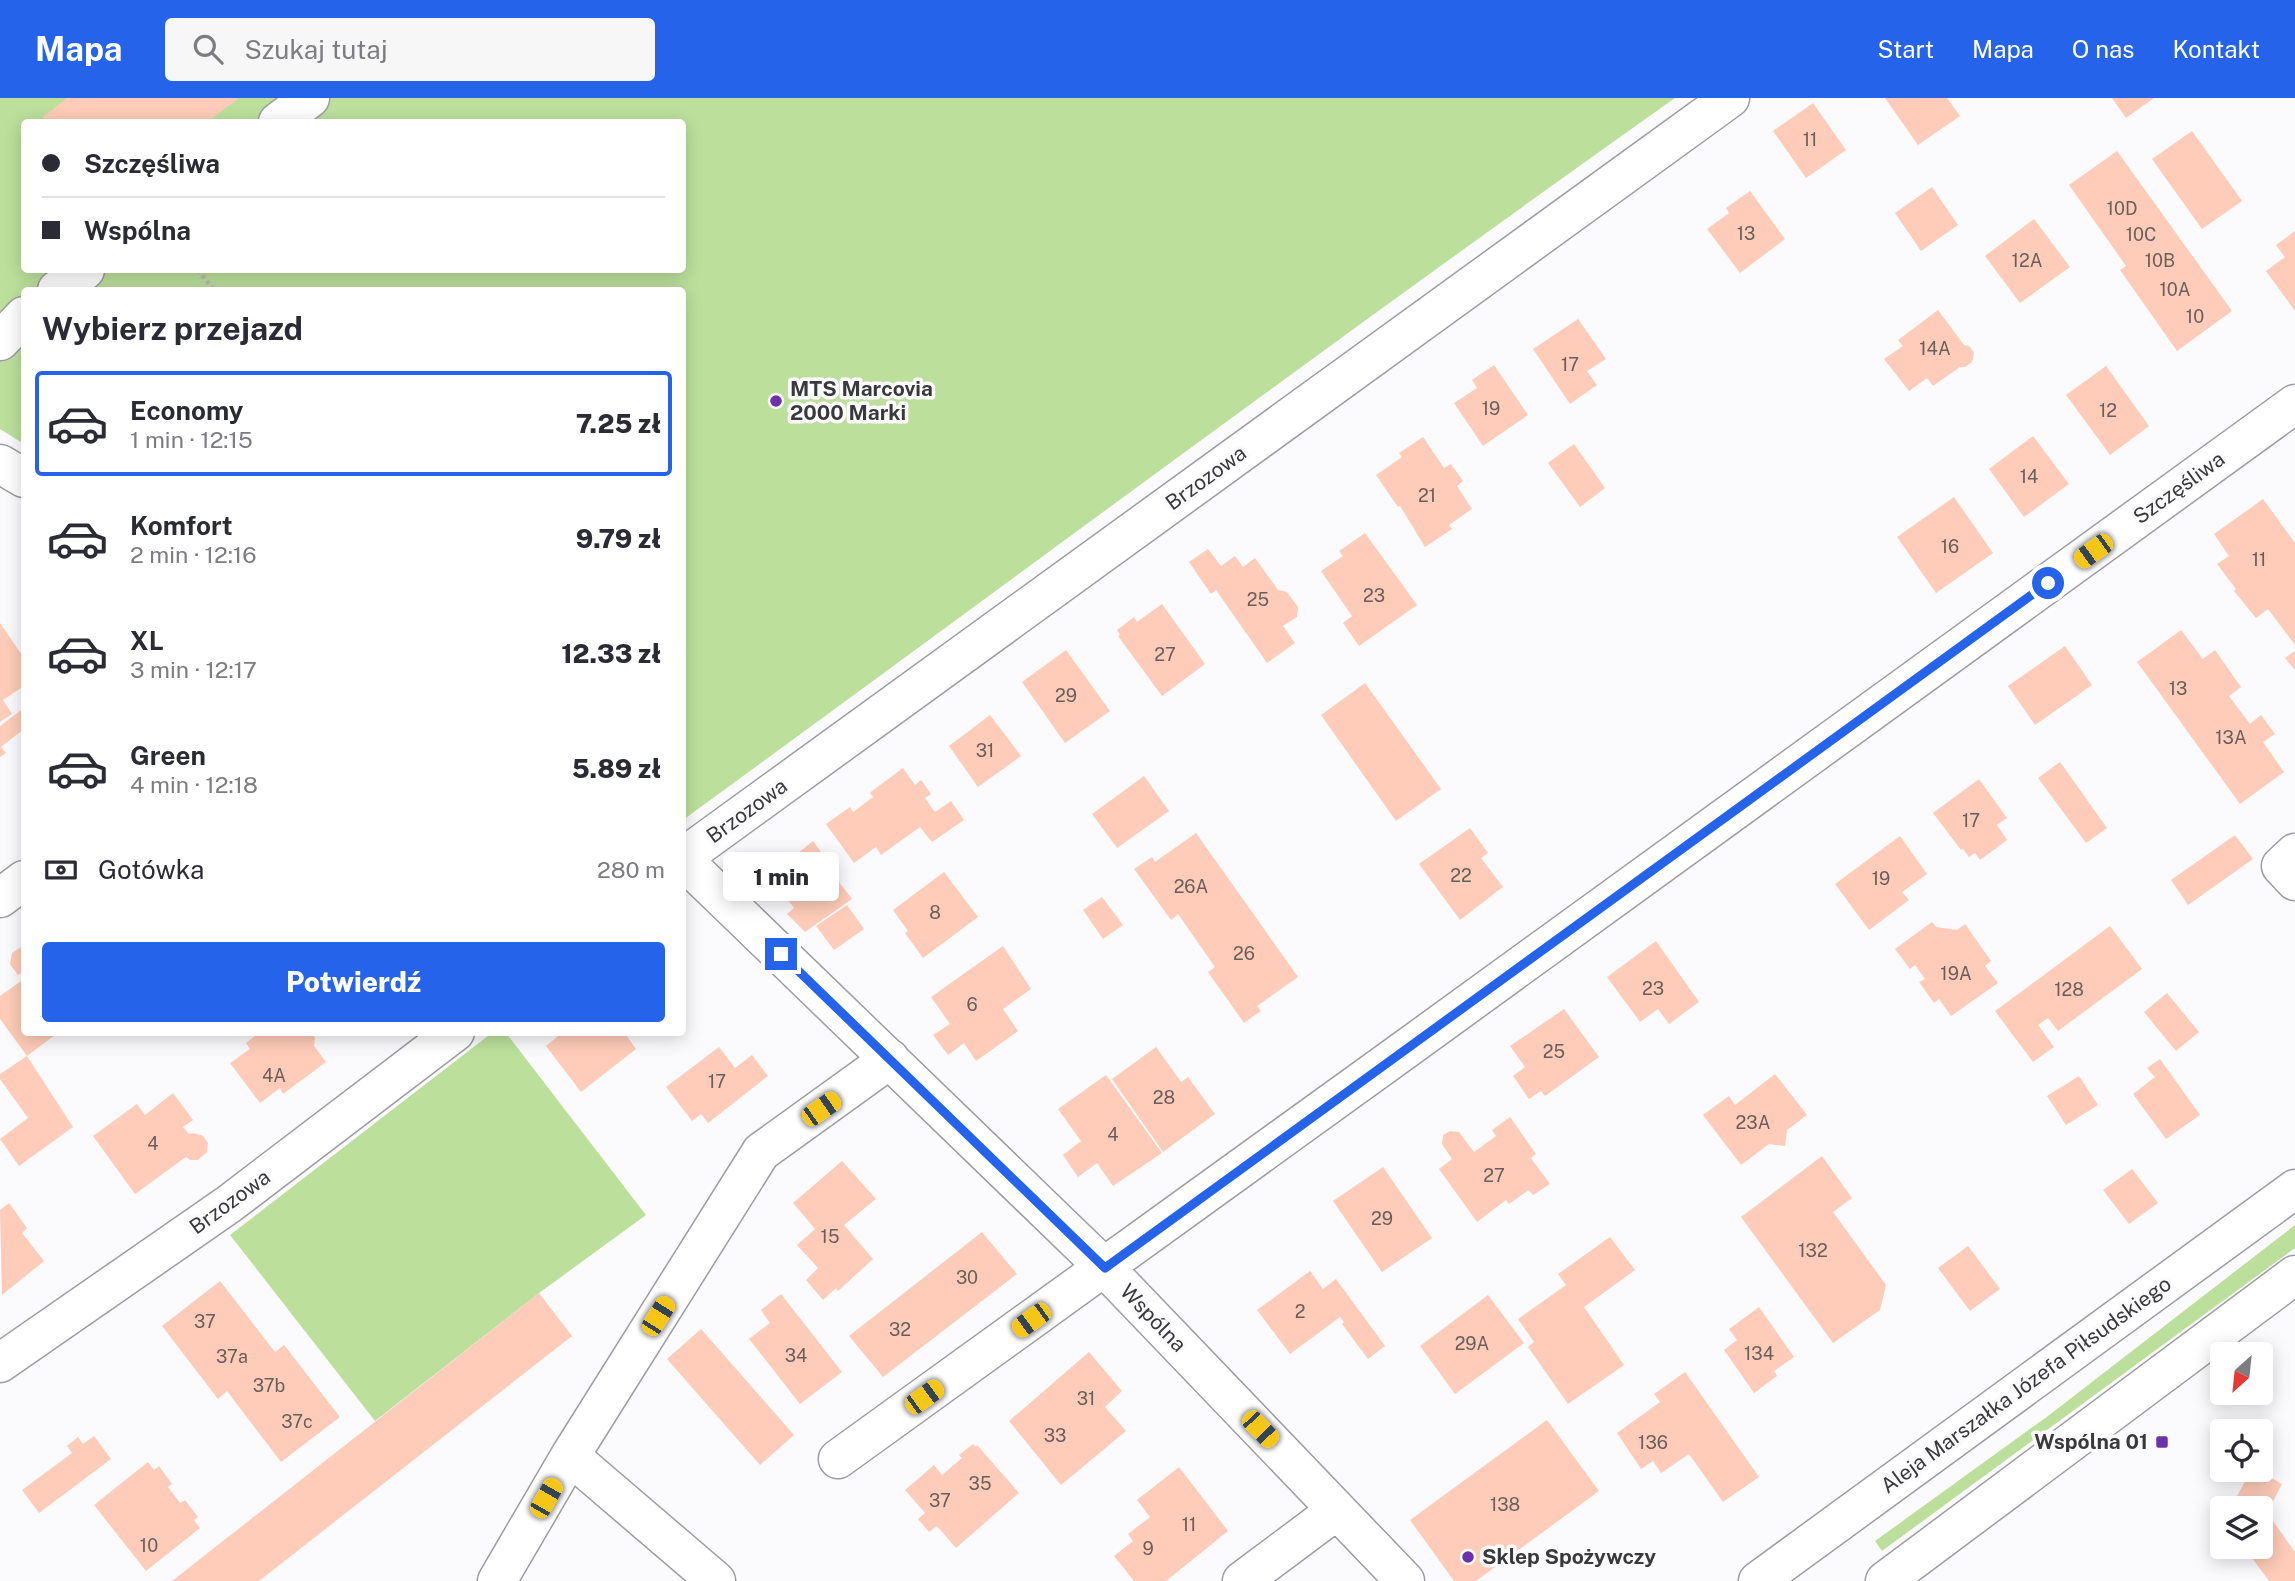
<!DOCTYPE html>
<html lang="pl">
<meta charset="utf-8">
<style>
:root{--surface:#fff;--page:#f7f7f7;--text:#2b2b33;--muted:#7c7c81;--line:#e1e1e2;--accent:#2563eb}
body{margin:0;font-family:"Public Sans",sans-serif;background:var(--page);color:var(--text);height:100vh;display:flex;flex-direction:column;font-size:26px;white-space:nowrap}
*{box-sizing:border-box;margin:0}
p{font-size:23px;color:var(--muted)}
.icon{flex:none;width:38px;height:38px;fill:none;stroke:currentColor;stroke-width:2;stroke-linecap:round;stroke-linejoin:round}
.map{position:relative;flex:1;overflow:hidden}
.side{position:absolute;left:21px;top:189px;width:665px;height:749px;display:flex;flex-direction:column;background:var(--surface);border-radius:7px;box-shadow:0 4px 18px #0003}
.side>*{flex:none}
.banner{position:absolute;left:21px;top:21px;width:665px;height:154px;border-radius:7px;box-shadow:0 4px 18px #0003;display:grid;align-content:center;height:154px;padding:0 21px;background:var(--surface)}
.needle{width:46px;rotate:207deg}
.controls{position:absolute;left:2210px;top:1244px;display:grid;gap:14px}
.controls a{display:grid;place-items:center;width:63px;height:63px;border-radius:7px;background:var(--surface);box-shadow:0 4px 18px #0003;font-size:35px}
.end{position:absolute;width:32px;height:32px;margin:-16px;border:9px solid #2563eb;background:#fff;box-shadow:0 0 0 4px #fff}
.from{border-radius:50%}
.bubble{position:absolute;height:49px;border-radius:7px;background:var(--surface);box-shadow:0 4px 18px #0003;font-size:23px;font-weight:800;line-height:49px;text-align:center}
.car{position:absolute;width:21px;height:42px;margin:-21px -10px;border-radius:9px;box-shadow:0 0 5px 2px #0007;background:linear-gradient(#f5c518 24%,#345 0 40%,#f5c518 0 76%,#345 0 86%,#f5c518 0)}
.banner b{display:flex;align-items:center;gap:24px;height:66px;font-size:26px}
.banner b+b{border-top:2px solid var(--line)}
.banner i{width:18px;height:18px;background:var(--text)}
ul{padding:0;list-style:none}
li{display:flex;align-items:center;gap:21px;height:105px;margin:0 14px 10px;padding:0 7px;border:4px solid transparent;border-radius:7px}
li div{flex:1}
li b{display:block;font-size:26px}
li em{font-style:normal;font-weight:800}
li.selected{border-color:var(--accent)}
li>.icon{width:63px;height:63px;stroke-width:1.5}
h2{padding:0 21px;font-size:32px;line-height:84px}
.pay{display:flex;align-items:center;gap:18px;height:77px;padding:0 21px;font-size:26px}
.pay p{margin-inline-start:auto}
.cta{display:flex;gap:14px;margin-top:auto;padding:14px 21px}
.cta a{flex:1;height:80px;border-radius:7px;background:var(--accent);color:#fff;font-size:28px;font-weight:800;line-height:80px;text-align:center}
header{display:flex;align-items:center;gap:42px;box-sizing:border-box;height:98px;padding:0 35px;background:var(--accent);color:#fff}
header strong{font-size:33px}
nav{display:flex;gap:38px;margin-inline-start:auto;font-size:24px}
.search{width:490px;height:63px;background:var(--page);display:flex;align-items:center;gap:18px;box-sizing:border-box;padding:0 24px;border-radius:7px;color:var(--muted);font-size:26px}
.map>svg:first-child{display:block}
.green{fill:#bce09c;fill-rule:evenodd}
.building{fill:#feccb8}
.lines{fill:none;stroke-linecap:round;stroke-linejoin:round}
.minor-casing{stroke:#9c9ca3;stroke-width:41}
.major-casing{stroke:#9c9ca3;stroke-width:41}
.path{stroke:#b9b9bc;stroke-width:4.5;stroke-dasharray:3.5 3.5;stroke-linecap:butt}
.minor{stroke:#fff;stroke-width:38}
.major{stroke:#fff;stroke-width:38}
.route{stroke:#2563eb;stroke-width:9}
.poi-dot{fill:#6c33a9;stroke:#fbfbfe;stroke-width:2.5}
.labels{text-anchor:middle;stroke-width:7;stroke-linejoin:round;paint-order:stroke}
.number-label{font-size:18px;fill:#6a5e5b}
.poi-label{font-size:21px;font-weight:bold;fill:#39393c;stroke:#fbfbfe;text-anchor:start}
.street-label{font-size:21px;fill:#39393c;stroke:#fbfbfe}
</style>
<header>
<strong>Mapa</strong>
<div class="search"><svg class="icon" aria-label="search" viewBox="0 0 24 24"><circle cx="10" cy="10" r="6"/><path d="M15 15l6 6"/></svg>Szukaj tutaj</div>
<nav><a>Start</a><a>Mapa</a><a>O nas</a><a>Kontakt</a></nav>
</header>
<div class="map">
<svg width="2295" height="1483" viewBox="0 0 2295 1483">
<rect width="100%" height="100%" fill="#fbfbfe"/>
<path class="green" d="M 0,0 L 1675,0 C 1341,237 1013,481 683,722 L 682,192 L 24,192 L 24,346 L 0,331 ZM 24,24 L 682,24 L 682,172 L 24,172 Z
M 493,934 L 506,935 L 646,1117 L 539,1195 L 375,1323 L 230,1137 Z
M 2295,1127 L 2295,1150 L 1882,1453 L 1875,1443 L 2048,1318 Z"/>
<path class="building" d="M 67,0 L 239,0 L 207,24 L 47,24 L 43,19 Z
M 1885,0 L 1947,0 L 1960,18 L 1918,47 Z
M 2112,0 L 2154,0 L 2126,20 Z
M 1813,5 L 1846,52 L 1806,80 L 1773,33 Z
M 2192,33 L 2242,103 L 2202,131 L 2152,61 Z
M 2117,53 L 2232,213 L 2177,253 L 2120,172 L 2126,168 L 2069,87 Z
M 1932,89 L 1958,127 L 1921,153 L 1895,115 Z
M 1750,93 L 1785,141 L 1740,175 L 1707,131 L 1729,115 L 1726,110 Z
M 2034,121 L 2070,169 L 2020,205 L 1985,158 Z
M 2295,133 L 2295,213 L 2266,173 L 2285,159 L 2276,147 Z
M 1938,212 L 1964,247 L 1969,248 L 1974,254 L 1972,264 L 1965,269 L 1960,269 L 1933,288 L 1927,280 L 1909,293 L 1884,261 L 1903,248 L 1898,242 Z
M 1578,221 L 1606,261 L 1587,273 L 1597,287 L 1570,306 L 1533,251 Z
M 1494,267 L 1528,317 L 1483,348 L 1454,305 L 1477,290 L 1472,282 Z
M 2106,268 L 2149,328 L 2110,357 L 2066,297 Z
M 2033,338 L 2069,386 L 2024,419 L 1989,371 Z
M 1423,339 L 1444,370 L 1451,366 L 1463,383 L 1457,388 L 1472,411 L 1449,427 L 1452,431 L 1425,449 L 1400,408 L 1398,409 L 1376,377 L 1402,359 L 1399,355 Z
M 1574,346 L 1605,390 L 1580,409 L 1548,365 Z
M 1954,399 L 1993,455 L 1936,495 L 1897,439 Z
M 2263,401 L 2295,445 L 2295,547 L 2268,511 L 2256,520 L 2234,493 L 2236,491 L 2217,466 L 2229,458 L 2214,436 Z
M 1365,435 L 1417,507 L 1359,548 L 1343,525 L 1352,518 L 1321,473 L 1343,458 L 1339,453 Z
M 1208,451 L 1221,468 L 1235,458 L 1243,469 L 1255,460 L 1278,492 L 1287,494 L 1298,509 L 1297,519 L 1283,528 L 1295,545 L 1267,565 L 1216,492 L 1211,496 L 1189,464 Z
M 1162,506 L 1205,566 L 1162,598 L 1118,538 L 1120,537 L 1117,532 L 1134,519 L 1137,524 Z
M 0,525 L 24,560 L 24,588 L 3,602 L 12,616 L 0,624 Z
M 2181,532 L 2203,561 L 2215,552 L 2241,589 L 2229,598 L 2250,626 L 2261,617 L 2275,636 L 2263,644 L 2284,674 L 2240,706 L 2137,564 Z
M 2065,548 L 2092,587 L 2035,627 L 2008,588 Z
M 1066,552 L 1110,613 L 1065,645 L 1022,584 Z
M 2295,553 L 2295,572 L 2285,560 Z
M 1365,585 L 1441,691 L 1396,723 L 1321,617 Z
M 24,610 L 24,631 L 1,649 L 6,655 L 0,659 L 0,628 Z
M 990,617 L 1021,658 L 978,689 L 949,648 Z
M 2060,664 L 2107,730 L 2086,745 L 2038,680 Z
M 903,670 L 915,687 L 921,682 L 931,696 L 925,700 L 935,714 L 951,703 L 964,722 L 932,744 L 920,729 L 881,757 L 876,749 L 854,765 L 826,726 L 850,709 L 853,714 L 873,699 L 870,695 L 872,693 Z
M 1144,678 L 1169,713 L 1117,750 L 1092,716 Z
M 1979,681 L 2007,720 L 1997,727 L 2007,742 L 1980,762 L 1975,755 L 1969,759 L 1963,751 L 1961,752 L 1933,715 Z
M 1470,730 L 1488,755 L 1481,760 L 1503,789 L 1460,822 L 1419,766 Z
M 1196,735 L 1298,879 L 1257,908 L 1261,913 L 1244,925 L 1208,874 L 1215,869 L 1178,816 L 1171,822 L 1134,771 L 1152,759 L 1155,764 Z
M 2235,737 L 2253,761 L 2188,807 L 2171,782 Z
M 1900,738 L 1927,776 L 1902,794 L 1909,802 L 1869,832 L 1835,786 Z
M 813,743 L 838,777 L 835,779 L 852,801 L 805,834 L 787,816 L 794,810 L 769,778 Z
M 944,774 L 978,819 L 923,860 L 905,835 L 908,833 L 893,812 Z
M 1102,799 L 1123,827 L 1103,841 L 1083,812 Z
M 847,807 L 864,831 L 834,852 L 816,828 Z
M 1932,824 L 1936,829 L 1957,832 L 1965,826 L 1991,863 L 1985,868 L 1998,885 L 1951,918 L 1939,901 L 1934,905 L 1919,884 L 1925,881 L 1915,867 L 1910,871 L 1895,851 Z
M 2110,828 L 2142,871 L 2058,933 L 2048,920 L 2038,927 L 2054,949 L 2033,964 L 1995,913 Z
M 1656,843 L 1699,904 L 1669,926 L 1658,911 L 1640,924 L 1607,879 Z
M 24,847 L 24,873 L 18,877 L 10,866 L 12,855 Z
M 1003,848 L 1031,891 L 1003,911 L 1018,933 L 976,963 L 964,945 L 948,957 L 933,937 L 950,926 L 931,899 Z
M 24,881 L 24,934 L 59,934 L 27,958 L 0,921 L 0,898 Z
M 2167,895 L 2199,934 L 2176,953 L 2144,914 Z
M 1564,911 L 1599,959 L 1545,998 L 1541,993 L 1529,1001 L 1513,978 L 1525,969 L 1510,948 Z
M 260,934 L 311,934 L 315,940 L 314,948 L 326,964 L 283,996 L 280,990 L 260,1005 L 230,965 L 250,951 L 246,945 Z
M 563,934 L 624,934 L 636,951 L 581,994 L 546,948 Z
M 719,949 L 735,970 L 752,957 L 768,978 L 708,1025 L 701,1016 L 692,1023 L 666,989 Z
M 1156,949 L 1181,984 L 1188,979 L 1215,1016 L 1163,1054 L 1112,981 Z
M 27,958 L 73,1029 L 19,1068 L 0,1041 L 28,1020 L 0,981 L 0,976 Z
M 2160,961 L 2200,1017 L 2166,1041 L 2133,996 L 2155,979 L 2147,970 Z
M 1775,976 L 1807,1017 L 1787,1032 L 1785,1048 L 1769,1046 L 1741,1067 L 1703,1017 L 1729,998 L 1735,1007 Z
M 1106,977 L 1162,1055 L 1113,1088 L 1097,1065 L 1078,1079 L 1063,1057 L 1081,1043 L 1058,1011 Z
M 2079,978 L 2098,1007 L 2066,1027 L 2047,998 Z
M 173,995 L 193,1022 L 183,1029 L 189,1036 L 194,1035 L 203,1038 L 208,1045 L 207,1054 L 198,1062 L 190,1062 L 186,1059 L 135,1096 L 93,1038 L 137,1006 L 145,1017 Z
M 1510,1019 L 1536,1056 L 1531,1060 L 1550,1086 L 1533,1097 L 1529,1092 L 1509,1106 L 1506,1102 L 1477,1124 L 1439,1071 L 1452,1061 L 1442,1046 L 1443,1037 L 1450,1033 L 1459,1034 L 1474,1054 L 1496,1038 L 1492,1032 Z
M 1822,1058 L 1852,1100 L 1833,1114 L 1886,1187 L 1880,1212 L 1833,1245 L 1741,1119 Z
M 842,1063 L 876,1101 L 844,1127 L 873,1161 L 838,1193 L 836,1190 L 823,1202 L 806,1182 L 818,1170 L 797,1147 L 815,1131 L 793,1105 Z
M 1383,1069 L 1432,1140 L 1382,1174 L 1333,1103 Z
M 2132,1071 L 2158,1105 L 2129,1126 L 2103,1092 Z
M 9,1105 L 27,1130 L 22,1135 L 44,1163 L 2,1197 L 0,1112 Z
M 982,1134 L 1017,1176 L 883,1279 L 849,1238 Z
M 1610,1139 L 1635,1172 L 1584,1209 L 1624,1267 L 1568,1306 L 1528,1249 L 1534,1244 L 1518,1221 L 1566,1187 L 1558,1176 Z
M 1968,1148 L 2000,1191 L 1970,1213 L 1938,1170 Z
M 1310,1173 L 1323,1191 L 1336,1181 L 1385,1248 L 1368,1261 L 1342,1226 L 1344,1224 L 1340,1219 L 1290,1256 L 1257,1212 Z
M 220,1183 L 275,1254 L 284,1247 L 340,1319 L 281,1364 L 227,1293 L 218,1301 L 162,1228 Z
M 539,1195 L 572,1238 L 259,1483 L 172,1483 Z
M 781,1196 L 842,1274 L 800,1306 L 749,1241 L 770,1225 L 761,1212 Z
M 1488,1197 L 1524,1245 L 1455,1296 L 1420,1248 Z
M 1759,1209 L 1794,1259 L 1774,1273 L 1777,1278 L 1754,1295 L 1724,1252 L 1737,1242 L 1729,1231 Z
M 701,1231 L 794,1337 L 760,1367 L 667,1261 Z
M 1089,1254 L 1122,1293 L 1105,1309 L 1126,1333 L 1061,1387 L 1009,1323 Z
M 1685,1274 L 1759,1379 L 1723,1404 L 1689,1356 L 1661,1375 L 1653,1363 L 1641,1371 L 1617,1335 L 1660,1304 L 1654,1296 Z
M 1547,1322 L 1599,1393 L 1476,1483 L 1454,1483 L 1410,1422 Z
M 94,1338 L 111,1361 L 39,1415 L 22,1392 L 72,1355 L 67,1348 L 78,1339 L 83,1346 Z
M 973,1346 L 975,1349 L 977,1347 L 1019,1395 L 956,1450 L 937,1428 L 929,1434 L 918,1421 L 925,1415 L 905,1392 L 934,1367 L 942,1377 L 962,1360 L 959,1357 Z
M 148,1364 L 154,1372 L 159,1368 L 172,1386 L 168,1389 L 180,1405 L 185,1402 L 198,1419 L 194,1422 L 200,1430 L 146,1473 L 94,1407 Z
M 1179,1369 L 1228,1433 L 1166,1483 L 1134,1483 L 1114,1458 L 1133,1443 L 1128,1436 L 1150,1419 L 1137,1402 Z
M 2251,1372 L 2257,1372 L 2282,1386 L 2267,1415 L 2261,1410 L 2236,1400 Z
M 2267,1415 L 2295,1454 L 2295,1483 L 2269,1483 L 2246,1452 L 2250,1449 L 2261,1449 L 2261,1419 Z"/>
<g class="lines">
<defs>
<path id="minor" d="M 278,24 L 310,0
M 57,192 L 85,172
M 0,243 L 24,218
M 0,366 L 24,380
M 2295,755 L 2281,768 L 2295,783
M 682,760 L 1730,0
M 682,761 L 1105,1170 L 1405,1483
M 0,800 L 24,782
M 0,1265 L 229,1106 L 455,934
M 570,1358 L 761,1054 L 890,961
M 838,1361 C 1325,1011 1809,658 2295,306
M 497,1483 L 570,1358 L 716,1483
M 1242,1483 L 1337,1412"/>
<path id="major" d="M 1758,1483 L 2295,1091
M 1885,1483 L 2295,1177"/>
</defs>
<use href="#minor" class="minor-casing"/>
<use href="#major" class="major-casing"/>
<path class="path" d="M 198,172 L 214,192"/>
<use href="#minor" class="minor"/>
<use href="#major" class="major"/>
</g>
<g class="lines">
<path class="route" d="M 781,856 L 1105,1170 L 2048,485"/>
</g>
<g class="poi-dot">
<circle cx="776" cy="303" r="7"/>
<rect x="2155" y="1337" width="14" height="14" rx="3.5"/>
<circle cx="1468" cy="1459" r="7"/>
</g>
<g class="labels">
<g class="number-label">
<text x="1810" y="48">11</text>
<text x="2122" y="117">10D</text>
<text x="1746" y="142">13</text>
<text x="2141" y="143">10C</text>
<text x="2027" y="169">12A</text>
<text x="2160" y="169">10B</text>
<text x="2175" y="198">10A</text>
<text x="2195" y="225">10</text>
<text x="1935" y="257">14A</text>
<text x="1570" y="273">17</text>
<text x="1491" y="317">19</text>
<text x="2108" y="319">12</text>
<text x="2029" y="385">14</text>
<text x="1427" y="404">21</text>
<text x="1950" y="455">16</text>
<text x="2259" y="468">11</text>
<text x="1374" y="504">23</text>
<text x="1258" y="508">25</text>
<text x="1165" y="563">27</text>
<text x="2178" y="597">13</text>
<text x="1066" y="604">29</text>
<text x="2231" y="646">13A</text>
<text x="985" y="659">31</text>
<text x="1971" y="729">17</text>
<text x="1461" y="784">22</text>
<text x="1881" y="787">19</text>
<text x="1191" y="795">26A</text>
<text x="935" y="821">8</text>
<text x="1244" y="862">26</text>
<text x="1956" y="882">19A</text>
<text x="1653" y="897">23</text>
<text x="2069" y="898">128</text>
<text x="972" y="913">6</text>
<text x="1554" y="960">25</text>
<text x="274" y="984">4A</text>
<text x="717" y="990">17</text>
<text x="1164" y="1006">28</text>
<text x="1753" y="1031">23A</text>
<text x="1113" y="1043">4</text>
<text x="153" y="1052">4</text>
<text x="1494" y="1084">27</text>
<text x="1382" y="1127">29</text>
<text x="830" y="1145">15</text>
<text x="1813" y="1159">132</text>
<text x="967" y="1186">30</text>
<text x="1300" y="1220">2</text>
<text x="205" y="1230">37</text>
<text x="900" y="1238">32</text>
<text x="1472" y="1252">29A</text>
<text x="1759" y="1262">134</text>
<text x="796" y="1264">34</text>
<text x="232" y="1265">37a</text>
<text x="269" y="1294">37b</text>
<text x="1086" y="1307">31</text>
<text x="297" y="1330">37c</text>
<text x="1055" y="1344">33</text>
<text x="1653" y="1351">136</text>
<text x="980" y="1392">35</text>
<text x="940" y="1409">37</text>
<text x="1505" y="1413">138</text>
<text x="1189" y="1433">11</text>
<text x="149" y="1454">10</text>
<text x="1148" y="1457">9</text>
</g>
<g class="poi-label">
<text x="790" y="298">MTS Marcovia<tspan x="790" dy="24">2000 Marki</tspan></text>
<text x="2148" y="1351" text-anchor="end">Wspólna 01</text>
<text x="1482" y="1466">Sklep Spożywczy</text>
</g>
<g class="street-label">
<text transform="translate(1206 380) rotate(-36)" y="7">Brzozowa</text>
<text transform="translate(2179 390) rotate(-36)" y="7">Szczęśliwa</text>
<text transform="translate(747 713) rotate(-36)" y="7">Brzozowa</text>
<text transform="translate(230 1104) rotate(-36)" y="7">Brzozowa</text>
<text transform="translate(1153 1220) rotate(46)" y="7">Wspólna</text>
<text transform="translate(2026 1287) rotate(-36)" y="7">Aleja Marszałka Józefa Piłsudskiego</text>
</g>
</g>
</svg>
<div class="controls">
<a><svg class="needle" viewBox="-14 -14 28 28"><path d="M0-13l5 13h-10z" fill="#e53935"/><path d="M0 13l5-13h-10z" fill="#7c7c81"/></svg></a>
<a><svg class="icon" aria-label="locate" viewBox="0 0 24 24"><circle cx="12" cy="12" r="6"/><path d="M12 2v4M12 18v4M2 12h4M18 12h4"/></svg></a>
<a><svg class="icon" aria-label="layers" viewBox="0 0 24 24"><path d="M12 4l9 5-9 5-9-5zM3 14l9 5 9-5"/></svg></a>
</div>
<i class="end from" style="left:2048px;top:485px"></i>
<i class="end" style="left:781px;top:856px"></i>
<div class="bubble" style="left:723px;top:754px;width:116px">1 min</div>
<i class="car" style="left:2093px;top:453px;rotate:234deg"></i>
<i class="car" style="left:821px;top:1011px;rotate:55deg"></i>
<i class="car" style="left:658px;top:1218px;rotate:32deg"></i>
<i class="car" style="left:1031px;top:1222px;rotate:234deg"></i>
<i class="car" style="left:924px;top:1299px;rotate:54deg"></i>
<i class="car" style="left:1260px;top:1331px;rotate:136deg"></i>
<i class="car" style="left:546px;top:1400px;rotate:30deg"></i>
<div class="banner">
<b><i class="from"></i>Szczęśliwa</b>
<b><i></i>Wspólna</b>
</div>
<section class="side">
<h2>Wybierz przejazd</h2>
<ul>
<li class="selected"><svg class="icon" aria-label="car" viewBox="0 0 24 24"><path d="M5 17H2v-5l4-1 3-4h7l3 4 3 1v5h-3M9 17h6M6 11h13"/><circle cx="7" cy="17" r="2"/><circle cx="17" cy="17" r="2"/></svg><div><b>Economy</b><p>1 min · 12:15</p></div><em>7.25 zł</em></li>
<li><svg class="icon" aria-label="car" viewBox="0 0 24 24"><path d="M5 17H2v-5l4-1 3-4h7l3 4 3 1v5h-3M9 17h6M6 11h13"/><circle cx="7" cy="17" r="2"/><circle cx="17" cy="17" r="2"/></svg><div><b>Komfort</b><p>2 min · 12:16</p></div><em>9.79 zł</em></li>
<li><svg class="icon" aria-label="car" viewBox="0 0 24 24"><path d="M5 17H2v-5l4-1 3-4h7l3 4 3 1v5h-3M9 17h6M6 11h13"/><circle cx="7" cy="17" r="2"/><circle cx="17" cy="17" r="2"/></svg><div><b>XL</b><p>3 min · 12:17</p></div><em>12.33 zł</em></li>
<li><svg class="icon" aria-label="car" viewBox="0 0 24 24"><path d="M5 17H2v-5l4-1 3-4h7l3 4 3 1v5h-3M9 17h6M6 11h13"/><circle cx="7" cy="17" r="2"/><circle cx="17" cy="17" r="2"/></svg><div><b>Green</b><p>4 min · 12:18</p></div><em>5.89 zł</em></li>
</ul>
<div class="pay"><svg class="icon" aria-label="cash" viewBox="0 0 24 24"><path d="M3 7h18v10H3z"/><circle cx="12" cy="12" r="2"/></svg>Gotówka<p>280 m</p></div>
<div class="cta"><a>Potwierdź</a></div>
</section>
</div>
